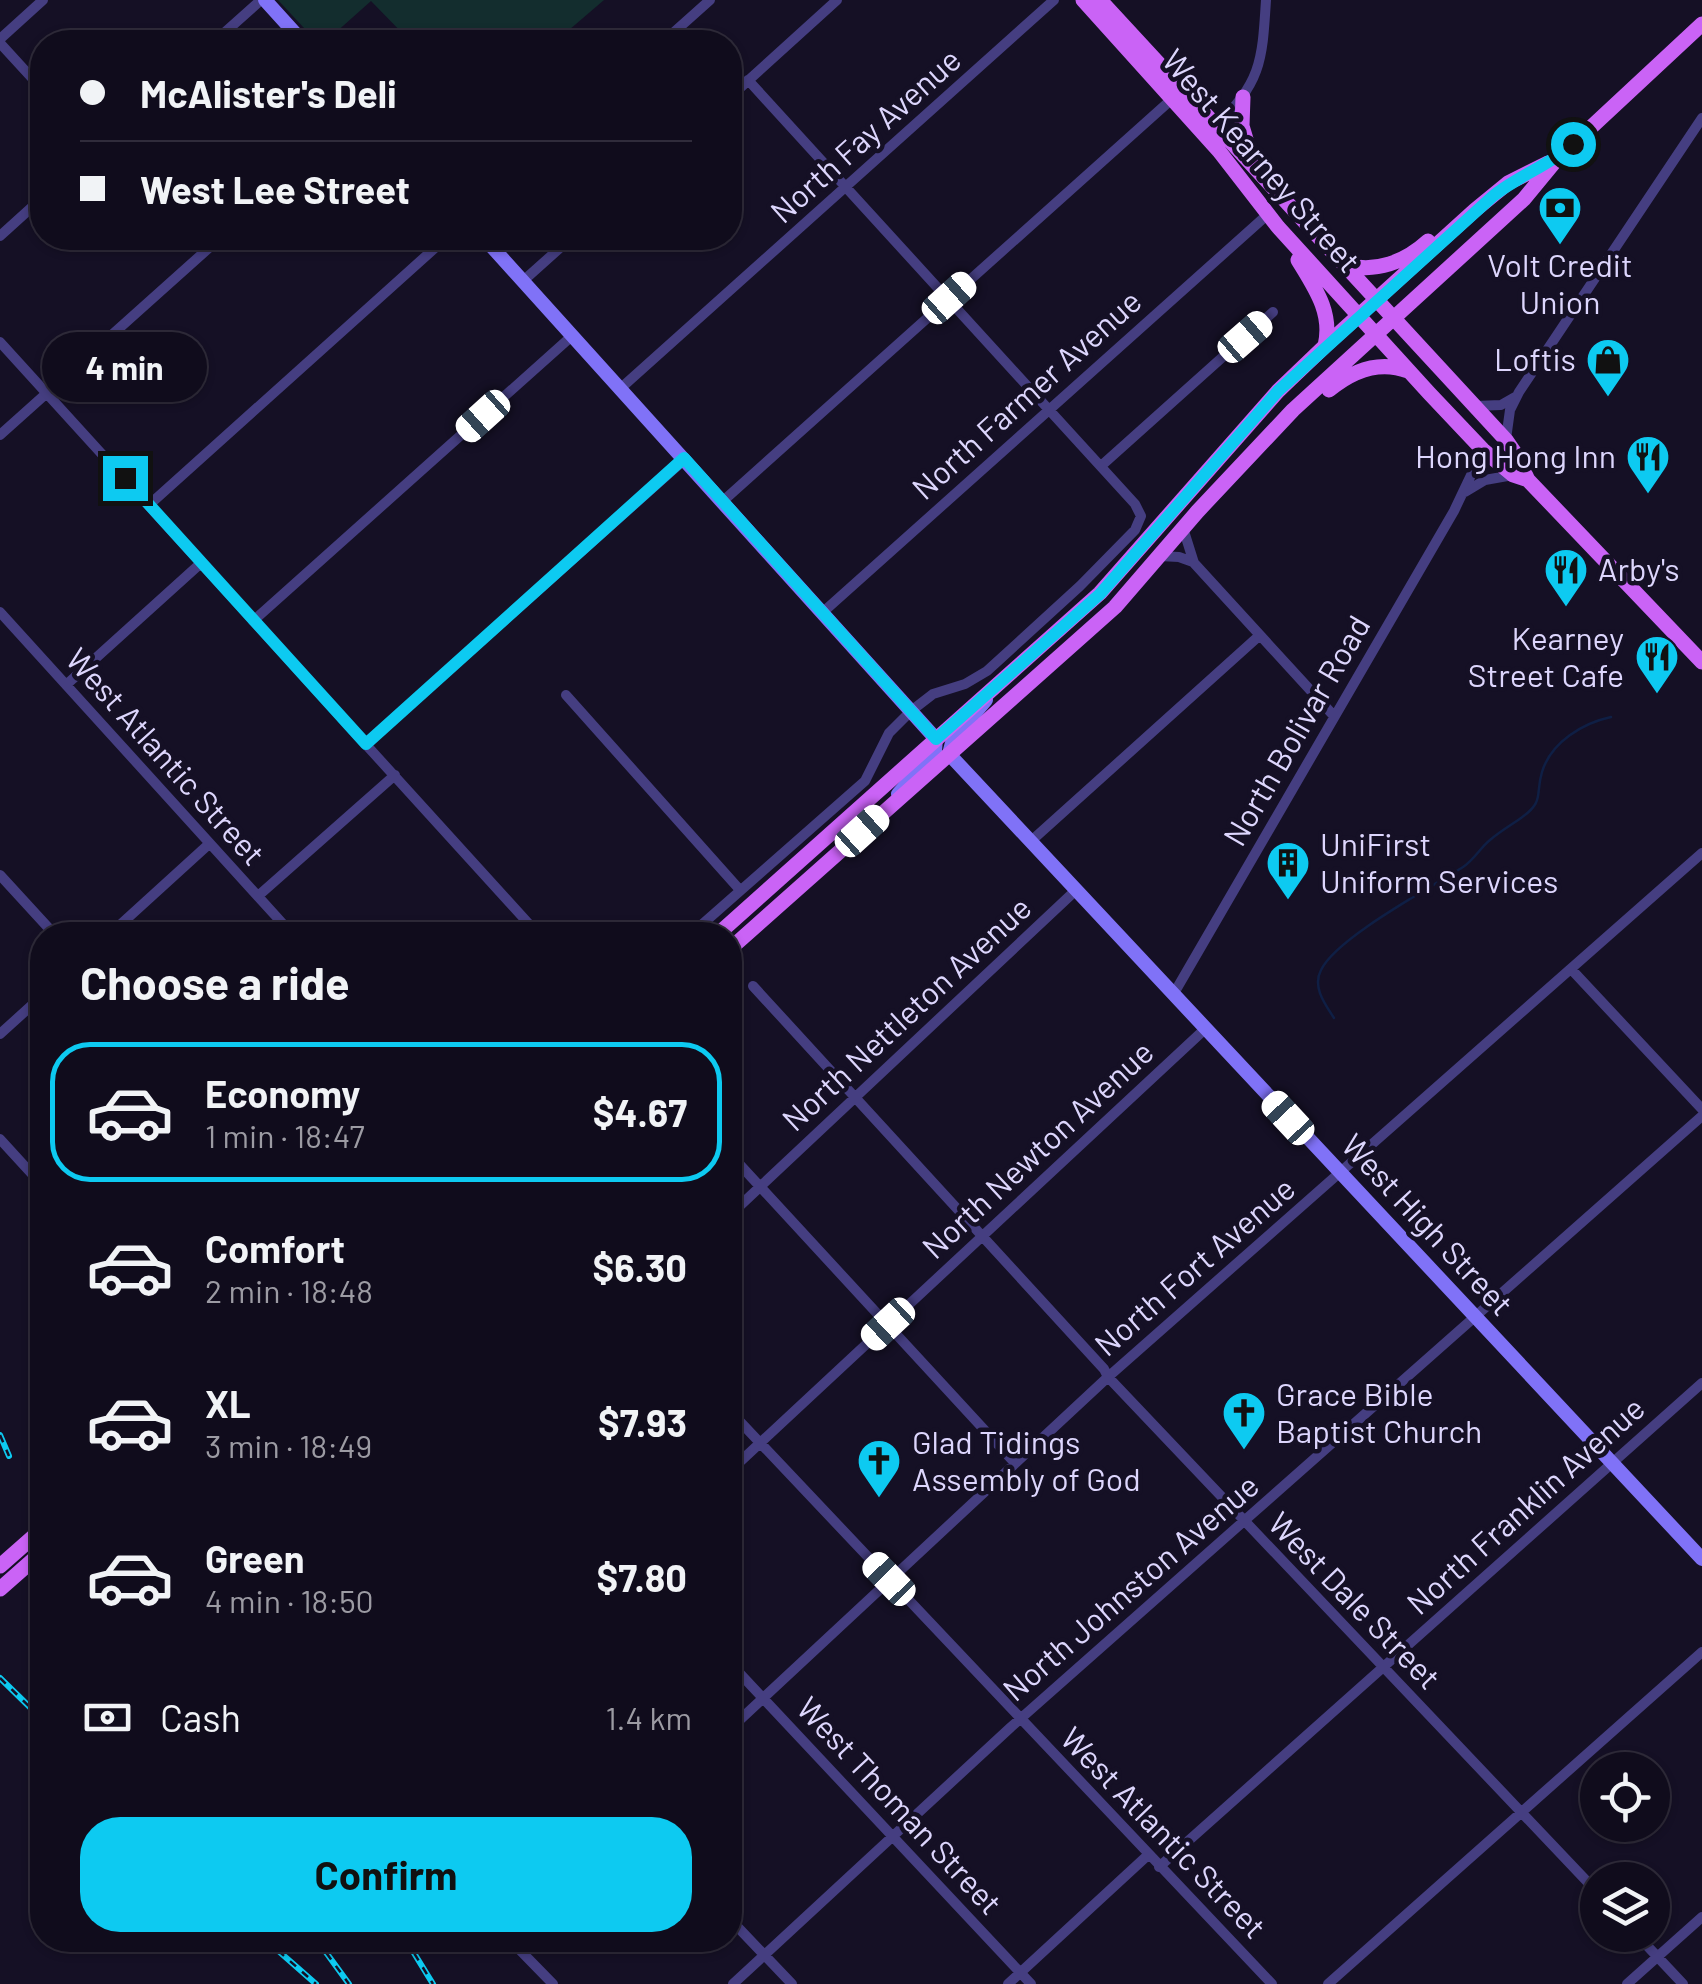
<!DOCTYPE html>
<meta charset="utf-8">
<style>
:root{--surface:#100c1c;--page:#191525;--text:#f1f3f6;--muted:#9c9ba3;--line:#302c3b;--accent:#0dcaf1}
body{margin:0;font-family:Barlow,sans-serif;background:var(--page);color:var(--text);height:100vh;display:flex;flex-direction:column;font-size:38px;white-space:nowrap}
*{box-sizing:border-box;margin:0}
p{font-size:32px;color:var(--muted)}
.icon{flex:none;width:55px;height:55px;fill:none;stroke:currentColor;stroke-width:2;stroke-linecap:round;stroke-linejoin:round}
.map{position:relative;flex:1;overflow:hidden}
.sheet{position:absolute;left:30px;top:922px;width:712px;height:1030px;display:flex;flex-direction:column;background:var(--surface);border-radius:40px;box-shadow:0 2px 8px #0004,0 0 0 2px var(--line)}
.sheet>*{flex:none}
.hud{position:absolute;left:30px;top:30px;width:712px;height:220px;border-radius:40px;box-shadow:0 2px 8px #0004,0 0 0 2px var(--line);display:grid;align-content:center;height:220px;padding:0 50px;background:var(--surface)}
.buttons{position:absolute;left:1580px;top:1752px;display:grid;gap:20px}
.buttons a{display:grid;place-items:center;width:90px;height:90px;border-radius:50%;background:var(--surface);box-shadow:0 2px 8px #0004,0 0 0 2px var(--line);font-size:50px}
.end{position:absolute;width:45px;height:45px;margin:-22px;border:12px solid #0dcaf1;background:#111;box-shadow:0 0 0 5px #111}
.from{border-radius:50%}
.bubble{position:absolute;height:70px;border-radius:35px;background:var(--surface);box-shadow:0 2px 8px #0004,0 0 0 2px var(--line);font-size:32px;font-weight:700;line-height:70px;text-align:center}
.car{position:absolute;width:30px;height:60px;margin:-30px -15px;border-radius:12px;box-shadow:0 0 8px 2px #0007;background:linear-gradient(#fff 24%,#345 0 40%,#fff 0 76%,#345 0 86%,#fff 0)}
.hud b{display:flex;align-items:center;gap:35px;height:95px;font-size:38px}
.hud b+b{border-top:2px solid var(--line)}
.hud i{width:25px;height:25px;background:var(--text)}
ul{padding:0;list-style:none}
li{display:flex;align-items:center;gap:30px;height:140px;margin:0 20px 15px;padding:0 30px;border:5px solid transparent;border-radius:40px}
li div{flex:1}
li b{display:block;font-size:38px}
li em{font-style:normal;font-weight:700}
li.on{border-color:var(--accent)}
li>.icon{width:90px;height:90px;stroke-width:1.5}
h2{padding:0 50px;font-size:45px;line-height:120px}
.pay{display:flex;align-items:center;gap:25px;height:110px;padding:0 50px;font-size:38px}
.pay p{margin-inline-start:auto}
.action{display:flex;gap:20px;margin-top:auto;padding:20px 50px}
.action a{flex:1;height:115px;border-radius:40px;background:var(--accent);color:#111;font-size:40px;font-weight:700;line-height:115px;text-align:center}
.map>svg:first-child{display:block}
.green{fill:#132d2e}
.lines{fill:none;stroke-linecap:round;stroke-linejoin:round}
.stream{stroke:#0f1f45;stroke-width:2.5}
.street{stroke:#453e81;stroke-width:10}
.secondary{stroke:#8072f7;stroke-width:14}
.primary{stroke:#ca63f6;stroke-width:15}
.rail-casing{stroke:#0dcaf1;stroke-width:6}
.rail{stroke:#151025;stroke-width:2.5;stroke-dasharray:8;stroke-linecap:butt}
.route{stroke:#0dcaf1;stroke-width:12}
.labels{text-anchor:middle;stroke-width:9;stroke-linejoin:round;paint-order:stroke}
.street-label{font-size:32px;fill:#ddd6fd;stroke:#151025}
.poi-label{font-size:32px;fill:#ddd6fd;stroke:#151025;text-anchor:start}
</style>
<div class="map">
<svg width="1702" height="1984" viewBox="0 0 1702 1984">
<rect width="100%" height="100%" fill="#151025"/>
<path class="green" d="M 278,0 L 604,0 L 555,42 L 411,42 L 371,1 L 325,42 L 317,42 Z"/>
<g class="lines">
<path class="stream" d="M 1334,1018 C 1325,1004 1312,987 1321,970 C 1336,938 1430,888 1463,867 C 1474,860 1480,848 1490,840 C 1499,832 1511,825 1521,818 C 1545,801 1535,795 1542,772 C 1551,742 1583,723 1611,717"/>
<path class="street" d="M 0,39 L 43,0
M 214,42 L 261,0
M 663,42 L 710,0
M 0,43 L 42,89
M 730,97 L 837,0
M 1214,129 C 1261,81 1262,65 1266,0
M 0,236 L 42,198
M 523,281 L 571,238
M 0,342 L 539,935
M 621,388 L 1054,0
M 1475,406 L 1501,405 L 1515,397
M 0,435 L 220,238
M 1506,439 L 1510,410 L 1519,392 L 1702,118
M 1101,466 L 1273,312
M 1465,492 L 1485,480 L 1513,475
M 723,501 L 1172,99
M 149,505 L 446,238
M 1183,528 L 1194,563 L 1334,716
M 1159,556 L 1179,557 L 1193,562
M 0,612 L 293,935
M 822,613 L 1267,215
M 253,621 L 573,335
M 66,685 L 201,563
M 566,695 L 740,890
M 366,744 L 685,459
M 1030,842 L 1260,635
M 0,875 L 55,935
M 258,896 L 395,775
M 109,935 L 209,844
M 690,935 L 865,781 L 889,733 L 911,711 L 933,694 L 965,684 L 987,671 L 1080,586 L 1135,530 L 1141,516 L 1135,504 L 748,80
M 1571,969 L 1702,1109
M 753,986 L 1104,1369 L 1108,1377 L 1598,1893
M 1173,995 L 1454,511 L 1483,450
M 0,1034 L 42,996
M 0,1139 L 42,1185
M 730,1154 L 1015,1463
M 730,1215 L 1075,891
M 730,1411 L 1272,1984
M 36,1468 L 42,1463
M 730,1471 L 1205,1029
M 730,1663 L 1031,1984
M 730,1729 L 1108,1377 L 1702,853
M 1159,1867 L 1702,1383
M 730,1919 L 792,1984
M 1637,1935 L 1683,1984
M 510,1940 L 553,1984
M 733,1984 L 1011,1727 L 1702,1116
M 1008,1984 L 1148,1855
M 1328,1984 L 1702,1652
M 1627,1984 L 1702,1917"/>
<path class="secondary" d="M 265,0 L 303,42
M 484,238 L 936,739 L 935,751 L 898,794
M 986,700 L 953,739 L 949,754 L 1702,1559"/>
<path class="primary" d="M 1083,0 L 1219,151 L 1278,227 L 1429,393 L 1483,450 L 1513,475 L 1528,480
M 1100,0 L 1506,440 L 1517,456 L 1528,480 L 1702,662
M 1243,97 L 1242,126 L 1251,156
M 1298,260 C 1315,288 1333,313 1325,346
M 1346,265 C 1376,273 1405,262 1428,241
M 1329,390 C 1352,371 1379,360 1408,371
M 717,935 L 1100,593 L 1278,391 L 1325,346 L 1475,210 L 1508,183 L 1548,163
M 730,949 L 1115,607 L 1197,512 L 1293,410 L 1524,199 L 1557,159 L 1702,24
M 0,1566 L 42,1529
M 0,1589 L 42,1552"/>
<defs>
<path id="rail" d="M 0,1435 L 9,1456
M 0,1678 L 42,1719
M 266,1940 L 316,1984
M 317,1940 L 349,1984
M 406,1940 L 433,1984"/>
</defs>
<use href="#rail" class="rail-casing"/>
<use href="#rail" class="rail"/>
</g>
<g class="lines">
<path class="route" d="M 125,478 L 366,744 L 684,458 L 936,739 L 1100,594 L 1278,391 L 1492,197 C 1517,176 1549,166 1573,144"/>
</g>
<defs>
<symbol id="bank-pin" viewBox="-11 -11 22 30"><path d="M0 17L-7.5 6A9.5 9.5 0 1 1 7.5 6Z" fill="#0dcaf1" stroke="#151025"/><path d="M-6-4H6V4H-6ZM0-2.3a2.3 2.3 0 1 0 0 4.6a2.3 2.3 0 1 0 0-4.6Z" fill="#111"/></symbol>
<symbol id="shop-pin" viewBox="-11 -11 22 30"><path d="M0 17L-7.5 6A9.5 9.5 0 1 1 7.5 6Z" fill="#0dcaf1" stroke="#151025"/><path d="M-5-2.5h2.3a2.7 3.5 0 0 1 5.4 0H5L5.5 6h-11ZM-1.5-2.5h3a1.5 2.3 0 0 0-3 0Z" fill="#111"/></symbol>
<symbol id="restaurant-pin" viewBox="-11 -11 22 30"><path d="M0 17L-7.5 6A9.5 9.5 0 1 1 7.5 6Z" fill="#0dcaf1" stroke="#151025"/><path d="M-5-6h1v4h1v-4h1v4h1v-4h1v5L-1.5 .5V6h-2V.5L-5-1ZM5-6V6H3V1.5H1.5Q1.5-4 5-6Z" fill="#111"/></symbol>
<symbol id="building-pin" viewBox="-11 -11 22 30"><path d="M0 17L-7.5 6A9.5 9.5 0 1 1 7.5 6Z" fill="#0dcaf1" stroke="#151025"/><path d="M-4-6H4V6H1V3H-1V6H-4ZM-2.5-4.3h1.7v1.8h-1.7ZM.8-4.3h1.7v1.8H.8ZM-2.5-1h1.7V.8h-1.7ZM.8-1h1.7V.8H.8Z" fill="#111"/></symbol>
<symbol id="church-pin" viewBox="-11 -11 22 30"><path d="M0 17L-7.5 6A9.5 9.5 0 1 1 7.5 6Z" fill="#0dcaf1" stroke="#151025"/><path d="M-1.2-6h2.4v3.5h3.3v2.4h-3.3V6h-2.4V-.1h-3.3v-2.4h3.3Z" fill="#111"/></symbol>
</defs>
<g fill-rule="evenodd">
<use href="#bank-pin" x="1535" y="183" width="50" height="68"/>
<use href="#shop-pin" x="1583" y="335" width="50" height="68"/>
<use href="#restaurant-pin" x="1623" y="432" width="50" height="68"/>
<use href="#restaurant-pin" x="1541" y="545" width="50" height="68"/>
<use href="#restaurant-pin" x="1632" y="632" width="50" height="68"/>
<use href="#building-pin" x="1263" y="838" width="50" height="68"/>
<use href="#church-pin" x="1219" y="1388" width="50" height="68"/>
<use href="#church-pin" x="854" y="1436" width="50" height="68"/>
</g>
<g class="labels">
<g class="street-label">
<text transform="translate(866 136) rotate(-42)" y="11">North Fay Avenue</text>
<text transform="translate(1261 161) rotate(49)" y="11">West Kearney Street</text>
<text transform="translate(1027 395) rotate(-42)" y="11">North Farmer Avenue</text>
<text transform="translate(1297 731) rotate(-60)" y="11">North Bolivar Road</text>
<text transform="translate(165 757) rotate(48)" y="11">West Atlantic Street</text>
<text transform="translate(907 1014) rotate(-43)" y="11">North Nettleton Avenue</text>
<text transform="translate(1038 1150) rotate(-43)" y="11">North Newton Avenue</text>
<text transform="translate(1427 1225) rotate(47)" y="11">West High Street</text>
<text transform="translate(1195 1267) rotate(-41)" y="11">North Fort Avenue</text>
<text transform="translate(1526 1506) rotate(-42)" y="11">North Franklin Avenue</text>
<text transform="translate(1131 1588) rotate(-41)" y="11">North Johnston Avenue</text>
<text transform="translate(1354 1601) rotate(46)" y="11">West Dale Street</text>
<text transform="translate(899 1806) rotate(47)" y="11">West Thoman Street</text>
<text transform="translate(1163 1833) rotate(46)" y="11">West Atlantic Street</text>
</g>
<g class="poi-label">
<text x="1560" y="277" text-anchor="middle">Volt Credit<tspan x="1560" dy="37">Union</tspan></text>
<text x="1576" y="371" text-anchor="end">Loftis</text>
<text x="1616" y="468" text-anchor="end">Hong Hong Inn</text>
<text x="1598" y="581">Arby's</text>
<text x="1624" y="650" text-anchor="end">Kearney<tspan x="1624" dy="37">Street Cafe</tspan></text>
<text x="1320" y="856">UniFirst<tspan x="1320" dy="37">Uniform Services</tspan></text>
<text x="1276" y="1406">Grace Bible<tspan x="1276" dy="37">Baptist Church</tspan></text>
<text x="912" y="1454">Glad Tidings<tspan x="912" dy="37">Assembly of God</tspan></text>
</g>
</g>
</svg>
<div class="buttons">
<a><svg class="icon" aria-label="locate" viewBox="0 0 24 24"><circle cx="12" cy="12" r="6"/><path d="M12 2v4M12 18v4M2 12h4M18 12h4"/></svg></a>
<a><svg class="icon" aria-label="layers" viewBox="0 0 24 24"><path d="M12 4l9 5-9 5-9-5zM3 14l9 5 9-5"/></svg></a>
</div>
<i class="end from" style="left:1573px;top:144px"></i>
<i class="end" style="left:125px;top:478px"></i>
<div class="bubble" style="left:42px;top:332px;width:165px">4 min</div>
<i class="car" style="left:949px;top:298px;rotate:48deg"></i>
<i class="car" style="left:1245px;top:337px;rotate:49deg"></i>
<i class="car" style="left:483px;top:416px;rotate:228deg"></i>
<i class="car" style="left:862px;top:831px;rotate:48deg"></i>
<i class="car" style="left:1288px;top:1118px;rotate:317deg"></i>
<i class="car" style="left:888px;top:1324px;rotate:227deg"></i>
<i class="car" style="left:889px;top:1579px;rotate:316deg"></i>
<div class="hud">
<b><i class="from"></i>McAlister's Deli</b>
<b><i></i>West Lee Street</b>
</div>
<section class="sheet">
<h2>Choose a ride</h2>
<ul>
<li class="on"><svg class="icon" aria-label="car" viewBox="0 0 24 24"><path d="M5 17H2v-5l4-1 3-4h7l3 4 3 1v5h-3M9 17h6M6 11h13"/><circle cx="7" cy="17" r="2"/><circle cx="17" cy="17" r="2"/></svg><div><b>Economy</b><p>1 min · 18:47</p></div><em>$4.67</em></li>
<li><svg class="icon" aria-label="car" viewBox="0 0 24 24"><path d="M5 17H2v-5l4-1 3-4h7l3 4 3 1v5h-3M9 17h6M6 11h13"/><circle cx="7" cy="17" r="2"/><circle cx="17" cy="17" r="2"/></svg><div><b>Comfort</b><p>2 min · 18:48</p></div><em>$6.30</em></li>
<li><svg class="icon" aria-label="car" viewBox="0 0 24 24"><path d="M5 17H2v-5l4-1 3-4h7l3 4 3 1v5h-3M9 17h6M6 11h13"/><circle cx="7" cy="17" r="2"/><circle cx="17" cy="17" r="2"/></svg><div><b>XL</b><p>3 min · 18:49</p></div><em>$7.93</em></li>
<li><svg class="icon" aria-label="car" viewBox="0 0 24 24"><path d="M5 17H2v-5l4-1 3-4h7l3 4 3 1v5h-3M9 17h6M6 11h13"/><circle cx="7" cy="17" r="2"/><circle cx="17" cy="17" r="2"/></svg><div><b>Green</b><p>4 min · 18:50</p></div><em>$7.80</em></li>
</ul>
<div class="pay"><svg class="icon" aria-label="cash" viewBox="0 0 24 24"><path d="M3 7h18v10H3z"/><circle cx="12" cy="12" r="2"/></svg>Cash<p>1.4 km</p></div>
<div class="action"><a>Confirm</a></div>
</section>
</div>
